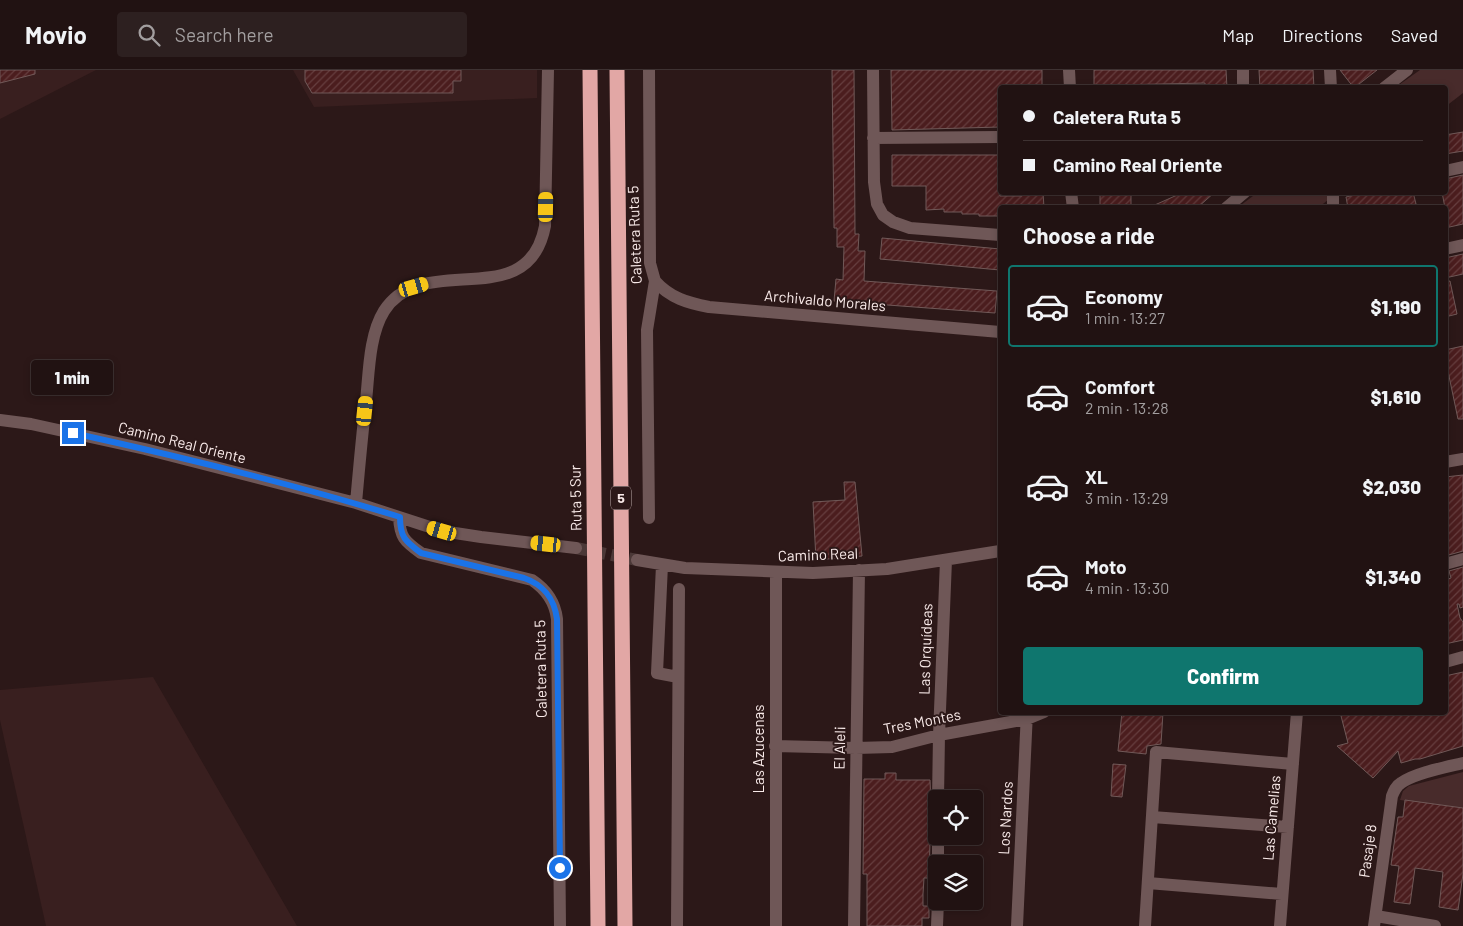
<!DOCTYPE html>
<meta charset="utf-8">
<style>
:root{--surface:#211212;--page:#2d2020;--text:#f1f3f6;--muted:#a29e9f;--line:#3e3232;--accent:#0f766e}
body{margin:0;font-family:Barlow,sans-serif;background:var(--page);color:var(--text);height:100vh;display:flex;flex-direction:column;font-size:19px;white-space:nowrap}
*{box-sizing:border-box;margin:0}
p{font-size:16px;color:var(--muted)}
.icon{flex:none;width:28px;height:28px;fill:none;stroke:currentColor;stroke-width:2;stroke-linecap:round;stroke-linejoin:round}
.map{position:relative;flex:1;overflow:hidden}
.details{position:absolute;left:998px;top:135px;width:450px;height:510px;display:flex;flex-direction:column;background:var(--surface);border-radius:5px;box-shadow:0 2px 8px #0003,0 0 0 1px var(--line)}
.details>*{flex:none}
.banner{position:absolute;left:998px;top:15px;width:450px;height:110px;border-radius:5px;box-shadow:0 2px 8px #0003,0 0 0 1px var(--line);display:grid;align-content:center;height:110px;padding:0 25px;background:var(--surface)}
.controls{position:absolute;left:928px;top:720px;display:grid;gap:10px}
.controls a{display:grid;place-items:center;width:55px;height:55px;border-radius:5px;background:var(--surface);box-shadow:0 2px 8px #0003,0 0 0 1px var(--line);font-size:25px}
.end{position:absolute;width:22px;height:22px;margin:-11px;border:6px solid #1a73e8;background:#fff;box-shadow:0 0 0 2px #fff}
.from{border-radius:50%}
.bubble{position:absolute;height:35px;border-radius:5px;background:var(--surface);box-shadow:0 2px 8px #0003,0 0 0 1px var(--line);font-size:16px;font-weight:800;line-height:35px;text-align:center}
.car{position:absolute;width:15px;height:30px;margin:-15px -8px;border-radius:6px;box-shadow:0 0 4px 1px #0007;background:linear-gradient(#f5c518 24%,#345 0 40%,#f5c518 0 76%,#345 0 86%,#f5c518 0)}
.banner b{display:flex;align-items:center;gap:18px;height:48px;font-size:19px}
.banner b+b{border-top:1px solid var(--line)}
.banner i{width:12px;height:12px;background:var(--text)}
ul{padding:0;list-style:none}
li{display:flex;align-items:center;gap:15px;height:82px;margin:0 10px 8px;padding:0 15px;border:2px solid transparent;border-radius:5px}
li div{flex:1}
li b{display:block;font-size:19px}
li em{font-style:normal;font-weight:800}
li.current{border-color:var(--accent)}
li>.icon{width:45px;height:45px;stroke-width:1.5}
h2{padding:0 25px;font-size:22px;line-height:60px}
.cta{display:flex;gap:10px;margin-top:auto;padding:10px 25px}
.cta a{flex:1;height:58px;border-radius:5px;background:var(--accent);color:#fff;font-size:20px;font-weight:800;line-height:58px;text-align:center}
header{display:flex;align-items:center;gap:30px;box-sizing:border-box;height:70px;padding:0 25px;background:var(--surface);border-bottom:1px solid var(--line)}
header strong{font-size:24px}
nav{display:flex;gap:28px;margin-inline-start:auto;font-size:18px}
.search{width:350px;height:45px;background:var(--page);display:flex;align-items:center;gap:12px;box-sizing:border-box;padding:0 18px;border-radius:5px;color:var(--muted);font-size:19px}
.map>svg:first-child{display:block}
.built{fill:#391f1f}
.green{fill:#482b2b}
.building{fill:url(#building-hatch);stroke:#715958}
.lines{fill:none;stroke-linecap:round;stroke-linejoin:round}
.minor-tunnel{stroke:#4b3837;stroke-width:12;stroke-dasharray:12 6;stroke-linecap:butt}
.minor{stroke:#6f5757;stroke-width:12}
.highway{stroke:#e2a7a5;stroke-width:15}
.route{stroke:#1a73e8;stroke-width:6}
.labels{text-anchor:middle;stroke-width:4;stroke-linejoin:round;paint-order:stroke}
.shield{fill:#2c1818;stroke:#bcabaa;stroke-width:1}
.shield-label{font-size:14px;font-weight:bold;fill:#f9eae9}
.street-label{font-size:15px;fill:#f9eae9;stroke:#2c1818}
</style>
<header>
<strong>Movio</strong>
<div class="search"><svg class="icon" aria-label="search" viewBox="0 0 24 24"><circle cx="10" cy="10" r="6"/><path d="M15 15l6 6"/></svg>Search here</div>
<nav><a>Map</a><a>Directions</a><a>Saved</a></nav>
</header>
<div class="map">
<svg width="1463" height="856" viewBox="0 0 1463 856">
<defs>
<pattern id="building-hatch" width="6" height="6" patternUnits="userSpaceOnUse" patternTransform="scale(1.25)"><rect width="6" height="6" fill="#4b1d1e"/><path d="M-1 1l2-2M0 6l6-6M5 7l2-2" fill="none" stroke="#663e3f"/></pattern>
</defs>
<rect width="100%" height="100%" fill="#2c1818"/>
<path class="built" d="M 0,0 L 96,0 L 0,49 Z
M 293,0 L 537,0 L 537,28 L 314,37 Z
M 153,607 L 297,856 L 46,856 L 0,650 L 0,620 Z"/>
<path class="green" d="M 1420,0 L 1463,0 L 1463,23 L 1445,37 L 1445,18 L 1396,17 Z
M 1257,123 L 1337,123 L 1319,137 L 1237,138 Z
M 1463,702 L 1463,738 L 1400,730 L 1403,721 L 1409,716 Z"/>
<path class="building" d="M 0,0 L 35,0 L 35,4 L 0,13 Z
M 305,0 L 461,0 L 461,11 L 453,11 L 453,23 L 312,23 L 305,11 Z
M 832,0 L 854,0 L 855,164 L 859,164 L 858,181 L 865,181 L 864,211 L 997,221 L 995,243 L 834,231 L 836,209 L 843,210 L 844,177 L 837,177 L 837,158 L 834,158 Z
M 891,0 L 1042,0 L 1042,18 L 1000,18 L 1000,57 L 892,60 Z
M 1094,0 L 1226,0 L 1227,18 L 1205,18 L 1205,13 L 1116,15 L 1116,18 L 1094,18 Z
M 1259,0 L 1313,0 L 1314,18 L 1260,18 Z
M 1340,0 L 1377,0 L 1354,18 Z
M 1463,62 L 1463,81 L 1445,84 L 1445,65 Z
M 892,85 L 1000,85 L 1000,126 L 1022,126 L 1022,122 L 1043,122 L 1044,138 L 1000,138 L 1000,146 L 979,146 L 979,144 L 962,144 L 962,142 L 944,142 L 944,139 L 926,140 L 926,116 L 892,116 Z
M 1463,105 L 1463,154 L 1445,158 L 1445,138 L 1442,122 L 1445,122 L 1445,109 Z
M 1100,122 L 1131,122 L 1131,138 L 1100,138 Z
M 1184,122 L 1215,122 L 1197,138 L 1148,138 Z
M 1367,122 L 1413,122 L 1416,134 L 1400,138 L 1348,138 L 1346,127 Z
M 882,168 L 1000,179 L 1000,200 L 880,189 Z
M 1463,184 L 1463,204 L 1445,208 L 1445,188 Z
M 1450,211 L 1457,244 L 1445,247 L 1445,212 Z
M 1463,276 L 1463,349 L 1458,349 L 1445,287 L 1445,280 Z
M 1463,405 L 1463,481 L 1445,486 L 1445,407 Z
M 844,412 L 855,412 L 862,486 L 816,490 L 813,432 L 845,430 Z
M 1463,497 L 1463,537 L 1460,538 L 1459,534 L 1457,534 L 1460,548 L 1463,552 L 1463,570 L 1445,574 L 1445,510 L 1451,508 L 1449,501 Z
M 1463,602 L 1463,676 L 1420,689 L 1415,689 L 1401,693 L 1398,681 L 1373,708 L 1337,676 L 1348,673 L 1340,642 L 1445,642 L 1445,606 Z
M 1122,642 L 1163,642 L 1161,674 L 1147,676 L 1146,684 L 1118,681 Z
M 1113,694 L 1126,695 L 1122,727 L 1111,726 Z
M 885,703 L 896,703 L 896,710 L 930,710 L 931,734 L 929,808 L 924,808 L 923,824 L 923,836 L 929,836 L 929,848 L 922,848 L 922,856 L 867,856 L 867,804 L 863,804 L 864,709 L 885,709 Z
M 1405,730 L 1463,738 L 1463,804 L 1458,840 L 1439,837 L 1443,802 L 1415,798 L 1410,834 L 1394,832 L 1399,796 L 1391,795 L 1398,747 L 1403,747 Z"/>
<g class="lines">
<path class="minor-tunnel" d="M 576,478 L 637,490"/>
<path class="minor" d="M 649,0 L 650,193 L 655,211 L 647,260 L 649,448
M 873,0 L 874,112 L 877,134 L 883,145 L 893,152 L 910,158 L 1000,165
M 1069,0 L 1070,18
M 1243,0 L 1243,18
M 1330,0 L 1331,18
M 1384,18 L 1407,0
M 873,68 L 1000,67
M 1445,101 L 1463,97
M 1071,122 L 1073,138
M 1333,122 L 1333,138
M 1226,138 L 1245,122
M 1445,179 L 1463,175
M 655,211 C 670,228 688,233 709,237 L 1000,262
M 0,350 L 31,354 L 145,379 L 356,433 L 442,461 L 481,467 L 576,478
M 1445,392 L 1463,389
M 356,433 C 359,399 362,365 366,331 C 369,303 369,265 384,241 C 423,179 528,246 545,156 L 548,0
M 399,447 C 400,467 404,471 421,483 L 532,510 C 547,520 555,532 557,549 L 560,856
M 637,490 L 685,498 L 813,503 L 887,499 L 1000,481
M 1445,494 L 1463,489
M 662,495 L 657,603 L 678,607
M 776,503 L 776,856
M 1445,592 L 1463,587
M 775,676 L 856,678 L 892,677 L 939,665 L 1027,649 L 1044,642
M 938,729 L 939,665 L 946,490
M 1152,747 L 1288,757
M 938,794 L 938,766
M 1148,813 L 1282,824
M 1376,846 L 1435,856
M 677,856 L 679,519
M 854,856 L 859,500
M 937,856 L 938,831
M 1017,856 L 1027,642
M 1145,856 L 1156,682 L 1293,694
M 1280,856 L 1297,642
M 1374,856 L 1392,726 C 1394,721 1396,716 1401,713 C 1414,703 1446,697 1463,693"/>
<path class="highway" d="M 590,0 L 598,856
M 617,0 L 625,856"/>
</g>
<g class="lines">
<path class="route" d="M 73,363 C 182,387 293,414 400,447 C 400,467 405,471 421,483 L 524,508 C 544,515 554,528 557,549 L 560,798"/>
</g>
<g class="labels">
<rect class="shield" x="611" y="416.5" width="20" height="23" rx="4"/>
<g class="shield-label">
<text x="621" y="433">5</text>
</g>
<g class="street-label">
<text transform="translate(635 165) rotate(-92)" y="5">Caletera Ruta 5</text>
<text transform="translate(825 231) rotate(5)" y="5">Archivaldo Morales</text>
<text transform="translate(182 373) rotate(14)" y="5">Camino Real Oriente</text>
<text transform="translate(576 428) rotate(-91)" y="5">Ruta 5 Sur</text>
<text transform="translate(818 485) rotate(-2)" y="5">Camino Real</text>
<text transform="translate(926 579) rotate(-88)" y="5">Las Orquídeas</text>
<text transform="translate(541 599) rotate(-91)" y="5">Caletera Ruta 5</text>
<text transform="translate(922 652) rotate(-11)" y="5">Tres Montes</text>
<text transform="translate(840 678) rotate(-89)" y="5">El Aleli</text>
<text transform="translate(759 679) rotate(-90)" y="5">Las Azucenas</text>
<text transform="translate(1006 748) rotate(-87)" y="5">Los Nardos</text>
<text transform="translate(1272 748) rotate(-85)" y="5">Las Camelias</text>
<text transform="translate(1368 781) rotate(-82)" y="5">Pasaje 8</text>
</g>
</g>
</svg>
<div class="controls">
<a><svg class="icon" aria-label="locate" viewBox="0 0 24 24"><circle cx="12" cy="12" r="6"/><path d="M12 2v4M12 18v4M2 12h4M18 12h4"/></svg></a>
<a><svg class="icon" aria-label="layers" viewBox="0 0 24 24"><path d="M12 4l9 5-9 5-9-5zM3 14l9 5 9-5"/></svg></a>
</div>
<i class="end from" style="left:560px;top:798px"></i>
<i class="end" style="left:73px;top:363px"></i>
<div class="bubble" style="left:31px;top:290px;width:82px">1 min</div>
<i class="car" style="left:546px;top:137px;rotate:1deg"></i>
<i class="car" style="left:414px;top:217px;rotate:74deg"></i>
<i class="car" style="left:365px;top:341px;rotate:6deg"></i>
<i class="car" style="left:442px;top:461px;rotate:286deg"></i>
<i class="car" style="left:546px;top:474px;rotate:276deg"></i>
<div class="banner">
<b><i class="from"></i>Caletera Ruta 5</b>
<b><i></i>Camino Real Oriente</b>
</div>
<section class="details">
<h2>Choose a ride</h2>
<ul>
<li class="current"><svg class="icon" aria-label="car" viewBox="0 0 24 24"><path d="M5 17H2v-5l4-1 3-4h7l3 4 3 1v5h-3M9 17h6M6 11h13"/><circle cx="7" cy="17" r="2"/><circle cx="17" cy="17" r="2"/></svg><div><b>Economy</b><p>1 min · 13:27</p></div><em>$1,190</em></li>
<li><svg class="icon" aria-label="car" viewBox="0 0 24 24"><path d="M5 17H2v-5l4-1 3-4h7l3 4 3 1v5h-3M9 17h6M6 11h13"/><circle cx="7" cy="17" r="2"/><circle cx="17" cy="17" r="2"/></svg><div><b>Comfort</b><p>2 min · 13:28</p></div><em>$1,610</em></li>
<li><svg class="icon" aria-label="car" viewBox="0 0 24 24"><path d="M5 17H2v-5l4-1 3-4h7l3 4 3 1v5h-3M9 17h6M6 11h13"/><circle cx="7" cy="17" r="2"/><circle cx="17" cy="17" r="2"/></svg><div><b>XL</b><p>3 min · 13:29</p></div><em>$2,030</em></li>
<li><svg class="icon" aria-label="car" viewBox="0 0 24 24"><path d="M5 17H2v-5l4-1 3-4h7l3 4 3 1v5h-3M9 17h6M6 11h13"/><circle cx="7" cy="17" r="2"/><circle cx="17" cy="17" r="2"/></svg><div><b>Moto</b><p>4 min · 13:30</p></div><em>$1,340</em></li>
</ul>
<div class="cta"><a>Confirm</a></div>
</section>
</div>
